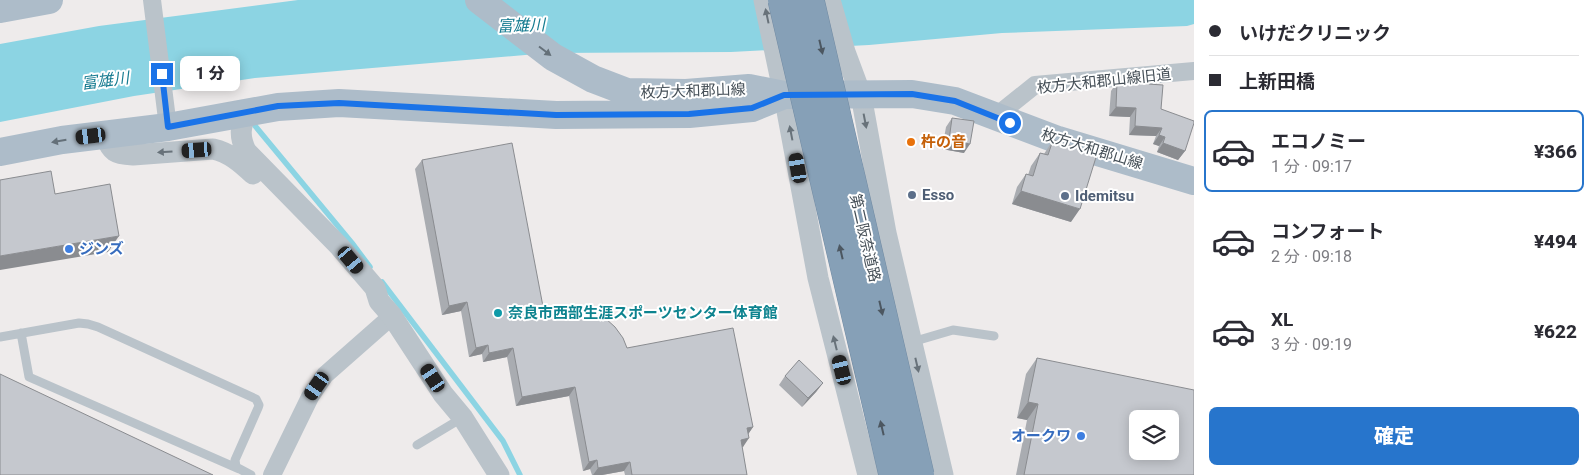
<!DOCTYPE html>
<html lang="ja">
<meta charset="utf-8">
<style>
:root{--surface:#fff;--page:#f7f7f7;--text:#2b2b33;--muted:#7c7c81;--line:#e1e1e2;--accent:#2775cc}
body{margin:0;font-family:Roboto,"Noto Sans JP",sans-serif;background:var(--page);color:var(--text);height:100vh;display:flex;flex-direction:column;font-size:19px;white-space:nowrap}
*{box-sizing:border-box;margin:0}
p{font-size:16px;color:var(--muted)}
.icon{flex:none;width:28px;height:28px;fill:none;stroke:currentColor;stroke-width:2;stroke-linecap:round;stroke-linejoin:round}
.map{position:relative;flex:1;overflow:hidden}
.side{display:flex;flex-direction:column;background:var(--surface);width:400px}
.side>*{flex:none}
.hud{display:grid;align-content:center;height:110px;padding:0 15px;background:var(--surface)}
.fabs{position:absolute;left:1129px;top:410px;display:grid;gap:10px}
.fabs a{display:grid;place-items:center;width:50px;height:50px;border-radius:8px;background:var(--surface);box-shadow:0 2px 12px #0003;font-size:25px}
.end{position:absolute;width:22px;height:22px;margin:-11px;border:6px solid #1a73e8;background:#fff;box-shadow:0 0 0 2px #fff}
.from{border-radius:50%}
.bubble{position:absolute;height:35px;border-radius:8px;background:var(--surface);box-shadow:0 2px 12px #0003;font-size:16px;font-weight:800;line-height:35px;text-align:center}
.car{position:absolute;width:15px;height:30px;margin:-15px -8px;border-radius:6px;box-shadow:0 0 4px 1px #0007;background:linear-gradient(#222 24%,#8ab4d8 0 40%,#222 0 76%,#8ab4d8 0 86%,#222 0)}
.hud b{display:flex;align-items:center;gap:18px;height:48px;font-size:19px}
.hud b+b{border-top:1px solid var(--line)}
.hud i{width:12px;height:12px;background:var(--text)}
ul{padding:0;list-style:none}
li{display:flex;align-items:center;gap:15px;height:82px;margin:0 10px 8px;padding:0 5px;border:2px solid transparent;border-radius:8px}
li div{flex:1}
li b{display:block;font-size:19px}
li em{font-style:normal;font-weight:800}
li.selected{border-color:var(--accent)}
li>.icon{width:45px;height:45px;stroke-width:1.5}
.cta{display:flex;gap:10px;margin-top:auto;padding:10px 15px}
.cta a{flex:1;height:58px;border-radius:8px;background:var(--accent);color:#fff;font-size:20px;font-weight:800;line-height:58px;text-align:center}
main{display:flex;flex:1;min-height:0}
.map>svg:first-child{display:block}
.water{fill:#8cd4e3}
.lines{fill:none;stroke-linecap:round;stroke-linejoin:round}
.stream{stroke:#8cd4e3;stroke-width:5.5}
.service{stroke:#bac3ca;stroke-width:9}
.minor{stroke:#bac3ca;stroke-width:18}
.tertiary{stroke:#bac3ca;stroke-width:21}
.primary{stroke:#adbcc9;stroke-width:28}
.motorway-bridge-casing{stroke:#728ba3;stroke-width:29;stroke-linecap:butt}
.motorway-bridge{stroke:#86a0b7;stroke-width:28}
.wall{fill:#a9acb1}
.shaded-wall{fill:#8a8c90}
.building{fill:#c5c8ce;stroke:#8a8c90;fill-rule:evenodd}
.oneway{fill:#68727a}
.oneway2{fill:#4c5761}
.oneway3{fill:#647079}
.route{stroke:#1a73e8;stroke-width:6}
.food-dot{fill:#e8710a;stroke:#fff;stroke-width:2}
.service-dot{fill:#5c6f8a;stroke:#fff;stroke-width:2}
.shop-dot{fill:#3f7fe0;stroke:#fff;stroke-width:2}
.culture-dot{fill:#0f9aa8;stroke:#fff;stroke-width:2}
.labels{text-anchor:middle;stroke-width:4;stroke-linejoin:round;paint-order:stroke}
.street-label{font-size:15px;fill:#454f57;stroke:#fff}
.food-label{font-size:15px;font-weight:bold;fill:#c56008;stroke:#fff;text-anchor:start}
.service-label{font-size:15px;font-weight:bold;fill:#4e5e75;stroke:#fff;text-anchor:start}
.shop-label{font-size:15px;font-weight:bold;fill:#366cbe;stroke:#fff;text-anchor:start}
.culture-label{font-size:15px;font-weight:bold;fill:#0d838f;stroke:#fff;text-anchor:start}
.water-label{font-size:16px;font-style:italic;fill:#177c91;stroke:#fff}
</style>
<main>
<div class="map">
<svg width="1194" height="475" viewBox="0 0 1194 475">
<rect width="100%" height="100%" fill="#eeebeb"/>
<path class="water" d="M 298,0 L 1194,0 L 1194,24 L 1187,26 L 1002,33 L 869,45 L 731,52 L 548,53 L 255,78 L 134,96 L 0,122 L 0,44 L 99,26 Z"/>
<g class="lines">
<path class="stream" d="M 251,121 L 352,243 L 370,267
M 382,282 L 503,441 L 520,475"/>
<path class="service" d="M 21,333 L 29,377 L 239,469
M 0,337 L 79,323 L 88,324 L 98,327 L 256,399 L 259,405 L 258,408 L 235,460 L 236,467 L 251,475
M 912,342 L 953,330 L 994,336
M 417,445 L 462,418"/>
<path class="minor" d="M 152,0 L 168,127
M 995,117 L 1035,85 L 1194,71
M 272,475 L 310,397 L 325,375 L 392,316"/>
<path class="tertiary" d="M 764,0 L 784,95 L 818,278 L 868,475
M 830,0 L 845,52 L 861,95 L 886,233 L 943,475
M 247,112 C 240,127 239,136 246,151 L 339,246 L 375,288 L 379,301 L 392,316 L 443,394 L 463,418 L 499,475
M 105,135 C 111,152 115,154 133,155 L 213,149 C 230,153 240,162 253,174"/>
<path class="primary" d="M 479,0 L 553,57 L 593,79 L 627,92 L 686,93 L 749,88 L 784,95 L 912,94 L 955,101 L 1058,140 L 1194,181
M 0,9 L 49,0
M 0,152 L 62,140 L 168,127 L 278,107 L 339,103 L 556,115 L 689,114 L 752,108 L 784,95"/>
<defs>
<path id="motorway-bridge" d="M 782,0 L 893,475
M 810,0 L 920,475"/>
</defs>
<use href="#motorway-bridge" class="motorway-bridge-casing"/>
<use href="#motorway-bridge" class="motorway-bridge"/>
</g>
<path class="wall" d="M 1117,82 L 1161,109 L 1185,151 L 1178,160 L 1157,152 L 1159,146 L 1153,144 L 1156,136 L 1129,135 L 1130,117 L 1109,116 L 1111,91 Z
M 952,118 L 964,153 L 942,149 L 946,127 Z
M 1053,140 L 1071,222 L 1012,204 L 1017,187 L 1026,174 L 1028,175 L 1031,166 L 1040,153 L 1044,154 Z
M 422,160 L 545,317 L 627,348 L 753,427 L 748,434 L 743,447 L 742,447 L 747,475 L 625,475 L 624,471 L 602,475 L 592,475 L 590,469 L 583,471 L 569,396 L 516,406 L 507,357 L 483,362 L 482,354 L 469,357 L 461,311 L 442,315 L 415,169 Z
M 1037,358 L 1194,475 L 1016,475 L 1027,420 L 1017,418 L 1026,374 Z
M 785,376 L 823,383 L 816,392 L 802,407 L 779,385 Z"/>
<path class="shaded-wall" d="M 1116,107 L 1136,108 L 1130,117 L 1109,116 Z
M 1135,126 L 1162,128 L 1156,136 L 1129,135 Z
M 1159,135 L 1165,137 L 1159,146 L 1153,144 Z
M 949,140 L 970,144 L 964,153 L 942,149 Z
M 1163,143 L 1185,151 L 1178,160 L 1157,152 Z
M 1021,191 L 1080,209 L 1071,222 L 1012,204 Z
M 119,236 L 108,252 L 0,270 L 0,256 Z
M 467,302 L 461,311 L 442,315 L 449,306 Z
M 488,345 L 482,354 L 469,357 L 476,348 Z
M 513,348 L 507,357 L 483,362 L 489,353 Z
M 823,383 L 816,392 L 802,407 L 808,398 Z
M 575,387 L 569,396 L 516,406 L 522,397 Z
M 1028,402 L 1038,404 L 1027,420 L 1017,418 Z
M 753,427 L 747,436 L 747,428 Z
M 749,438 L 743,447 L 734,449 L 741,440 Z
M 597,460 L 590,469 L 583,471 L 589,462 Z
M 630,462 L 624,471 L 602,475 L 593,475 L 598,468 Z"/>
<path class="building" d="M 1117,82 L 1163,85 L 1161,109 L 1194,121 L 1194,123 L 1185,151 L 1163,143 L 1165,137 L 1159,135 L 1162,128 L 1135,126 L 1136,108 L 1116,107 Z
M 952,118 L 974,121 L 970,144 L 949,140 Z
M 1053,140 L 1097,154 L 1080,209 L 1021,191 L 1026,174 L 1033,176 L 1040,153 L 1048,155 Z
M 512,143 L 545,317 L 577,310 L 591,313 L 605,318 L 615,327 L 623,338 L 627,348 L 733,328 L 753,427 L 747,428 L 749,438 L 741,440 L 747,475 L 632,475 L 630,462 L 598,468 L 597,460 L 589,462 L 575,387 L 522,397 L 513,348 L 489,353 L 488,345 L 476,348 L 467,302 L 449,306 L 422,160 Z
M 51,171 L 55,194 L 110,184 L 119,236 L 0,256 L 0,180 Z
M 1037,358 L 1194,390 L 1194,475 L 1024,475 L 1038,404 L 1028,402 ZM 1138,419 L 1170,419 L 1170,451 L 1138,451 Z
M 799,360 L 823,383 L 808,398 L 785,376 Z
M 0,374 L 213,475 L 0,475 Z"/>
<defs><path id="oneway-solid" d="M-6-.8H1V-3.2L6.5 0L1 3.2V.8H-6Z" transform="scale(1.25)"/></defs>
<g class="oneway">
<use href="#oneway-solid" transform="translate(767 16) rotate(-102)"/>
<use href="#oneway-solid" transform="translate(865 121) rotate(79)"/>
<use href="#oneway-solid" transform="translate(791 133) rotate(-101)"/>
<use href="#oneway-solid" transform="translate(165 152) rotate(176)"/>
<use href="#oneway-solid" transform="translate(835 343) rotate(-104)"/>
<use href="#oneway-solid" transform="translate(917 365) rotate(77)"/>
</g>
<g class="oneway2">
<use href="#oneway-solid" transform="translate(821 47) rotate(77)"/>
<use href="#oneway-solid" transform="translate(841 252) rotate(-103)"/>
<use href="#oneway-solid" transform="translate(881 308) rotate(77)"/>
<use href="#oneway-solid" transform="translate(882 428) rotate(-103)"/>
</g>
<g class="oneway3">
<use href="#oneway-solid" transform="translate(545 51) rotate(37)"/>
<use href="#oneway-solid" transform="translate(59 141) rotate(170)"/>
</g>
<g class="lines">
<path class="route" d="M 162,74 L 168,127 L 278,106 L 339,103 L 556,115 L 689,114 L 752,108 L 784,95 L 912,94 L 955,101 L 1010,123"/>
</g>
<circle class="food-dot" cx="911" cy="142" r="5"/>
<g class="service-dot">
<circle cx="912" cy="195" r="5"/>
<circle cx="1065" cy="196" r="5"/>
</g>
<g class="shop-dot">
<circle cx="69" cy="249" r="5"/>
<circle cx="1081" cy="436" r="5"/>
</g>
<circle class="culture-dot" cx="498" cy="313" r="5"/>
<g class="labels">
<g class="street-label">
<text transform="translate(1104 81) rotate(-6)" y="5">枚方大和郡山線旧道</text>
<text transform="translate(693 91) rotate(-2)" y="5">枚方大和郡山線</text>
<text transform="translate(1092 149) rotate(17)" y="5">枚方大和郡山線</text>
<text transform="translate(865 238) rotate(77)" y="5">第二阪奈道路</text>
</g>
<g class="food-label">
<text x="921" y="147">杵の音</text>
</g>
<g class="service-label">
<text x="922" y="200">Esso</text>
<text x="1075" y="201">Idemitsu</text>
</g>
<g class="shop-label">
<text x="79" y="254">ジンズ</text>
<text x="1071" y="441" text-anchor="end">オークワ</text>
</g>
<g class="culture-label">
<text x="508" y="318">奈良市西部生涯スポーツセンター体育館</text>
</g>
<g class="water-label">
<text transform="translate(521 25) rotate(-2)" y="6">富雄川</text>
<text transform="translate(105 80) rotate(-7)" y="6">富雄川</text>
</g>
</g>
</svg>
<div class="fabs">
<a><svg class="icon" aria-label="layers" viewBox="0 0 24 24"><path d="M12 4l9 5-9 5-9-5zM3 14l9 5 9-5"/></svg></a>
</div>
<i class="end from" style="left:1010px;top:123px"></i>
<i class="end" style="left:162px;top:74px"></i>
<div class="bubble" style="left:180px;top:56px;width:60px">1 分</div>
<i class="car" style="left:91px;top:136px;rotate:263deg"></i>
<i class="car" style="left:197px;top:150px;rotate:266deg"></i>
<i class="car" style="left:798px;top:168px;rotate:350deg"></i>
<i class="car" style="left:351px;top:260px;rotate:140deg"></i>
<i class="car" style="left:842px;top:370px;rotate:346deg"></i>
<i class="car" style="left:433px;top:378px;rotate:326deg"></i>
<i class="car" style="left:317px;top:386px;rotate:215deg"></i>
</div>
<section class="side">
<div class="hud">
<b><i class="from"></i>いけだクリニック</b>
<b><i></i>上新田橋</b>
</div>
<ul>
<li class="selected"><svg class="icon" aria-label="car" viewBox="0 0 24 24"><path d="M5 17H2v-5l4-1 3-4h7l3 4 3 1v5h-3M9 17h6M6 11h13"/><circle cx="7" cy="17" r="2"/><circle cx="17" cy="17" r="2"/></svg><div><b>エコノミー</b><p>1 分 · 09:17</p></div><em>¥366</em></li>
<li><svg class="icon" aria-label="car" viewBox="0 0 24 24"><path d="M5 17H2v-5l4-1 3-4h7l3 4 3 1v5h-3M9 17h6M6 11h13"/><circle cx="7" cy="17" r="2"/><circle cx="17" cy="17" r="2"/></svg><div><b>コンフォート</b><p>2 分 · 09:18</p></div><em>¥494</em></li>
<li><svg class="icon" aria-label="car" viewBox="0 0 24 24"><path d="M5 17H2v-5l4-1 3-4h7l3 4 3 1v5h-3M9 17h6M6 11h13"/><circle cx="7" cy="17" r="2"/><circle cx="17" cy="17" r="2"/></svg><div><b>XL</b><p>3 分 · 09:19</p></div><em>¥622</em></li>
</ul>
<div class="cta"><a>確定</a></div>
</section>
</main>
